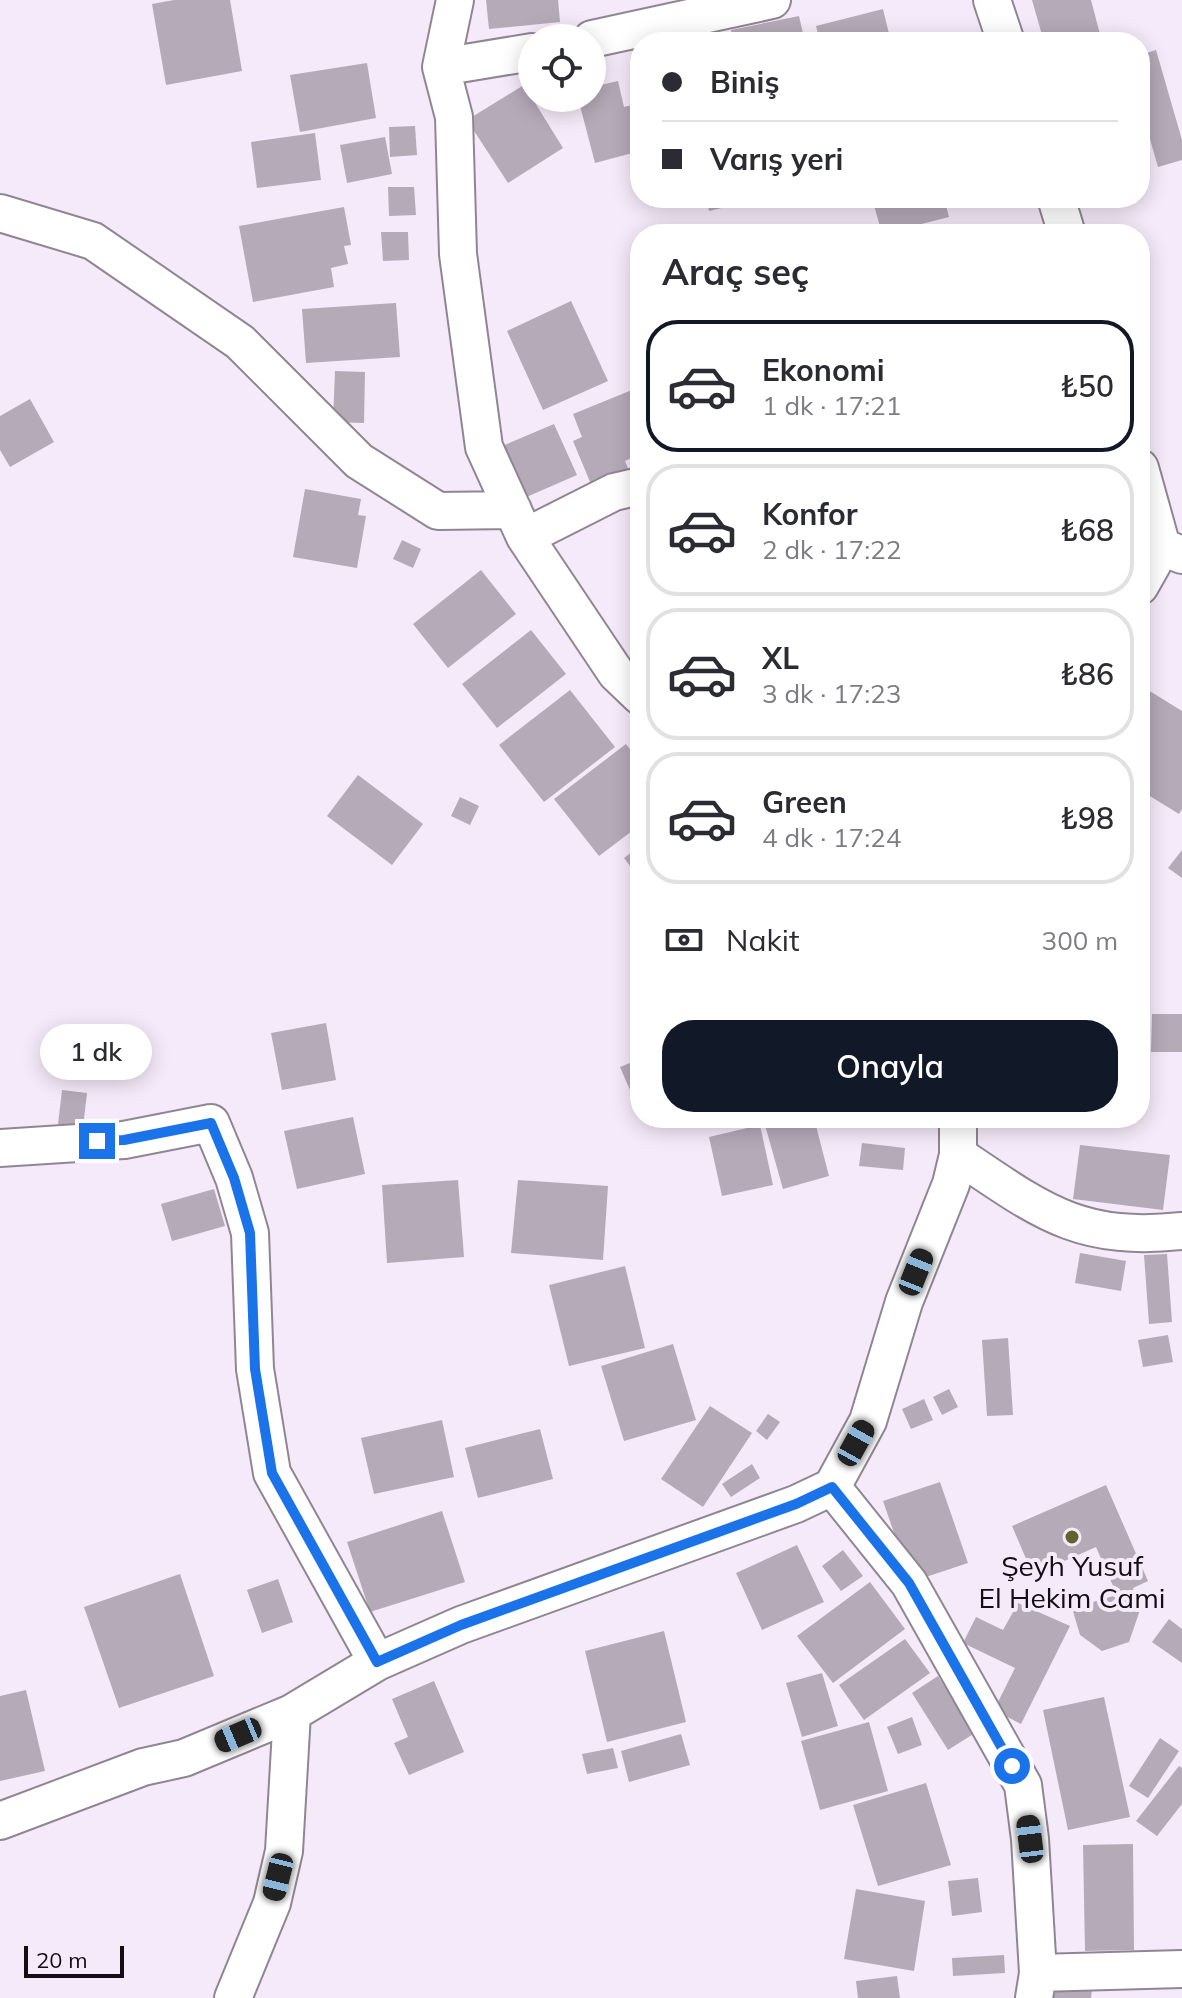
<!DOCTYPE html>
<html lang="tr">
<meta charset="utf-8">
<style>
:root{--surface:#fff;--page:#f7f7f7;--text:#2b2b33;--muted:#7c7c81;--line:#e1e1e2;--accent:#111827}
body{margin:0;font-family:Mulish,sans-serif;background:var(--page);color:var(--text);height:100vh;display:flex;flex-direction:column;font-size:30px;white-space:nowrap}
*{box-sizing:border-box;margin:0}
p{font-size:26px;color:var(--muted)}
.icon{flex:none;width:44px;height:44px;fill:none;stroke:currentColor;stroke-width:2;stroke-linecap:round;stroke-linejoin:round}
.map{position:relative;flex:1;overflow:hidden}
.panel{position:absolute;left:630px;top:224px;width:520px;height:904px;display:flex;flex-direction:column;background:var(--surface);border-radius:32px;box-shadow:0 4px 20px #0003}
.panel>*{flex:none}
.top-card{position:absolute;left:630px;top:32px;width:520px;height:176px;border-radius:32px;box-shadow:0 4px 20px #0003;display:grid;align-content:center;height:176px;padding:0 32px;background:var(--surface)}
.buttons{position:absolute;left:518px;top:24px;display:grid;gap:16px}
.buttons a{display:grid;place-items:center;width:88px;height:88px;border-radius:50%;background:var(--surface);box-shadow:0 4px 20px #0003;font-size:40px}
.scale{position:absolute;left:24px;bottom:20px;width:100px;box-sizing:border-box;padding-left:8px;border:4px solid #120e13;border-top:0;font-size:22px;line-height:28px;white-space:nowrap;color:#120e13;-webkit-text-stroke:6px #f5eaf9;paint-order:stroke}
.end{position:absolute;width:36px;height:36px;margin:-18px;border:10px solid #1a73e8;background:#fff;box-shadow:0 0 0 4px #fff}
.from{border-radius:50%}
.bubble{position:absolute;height:56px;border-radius:28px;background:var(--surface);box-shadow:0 4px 20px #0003;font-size:26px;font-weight:600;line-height:56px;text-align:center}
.car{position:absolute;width:24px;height:48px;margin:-24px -12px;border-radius:10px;box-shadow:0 0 6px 2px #0007;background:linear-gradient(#222 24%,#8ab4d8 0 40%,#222 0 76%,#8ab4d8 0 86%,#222 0)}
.top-card b{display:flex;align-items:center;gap:28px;height:76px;font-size:30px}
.top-card b+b{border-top:2px solid var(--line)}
.top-card i{width:20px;height:20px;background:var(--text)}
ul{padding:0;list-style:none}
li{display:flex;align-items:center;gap:24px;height:132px;margin:0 16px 12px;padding:0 16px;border:4px solid var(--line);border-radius:32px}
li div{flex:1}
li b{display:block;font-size:30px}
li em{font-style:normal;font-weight:600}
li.selected{border-color:var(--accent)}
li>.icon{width:72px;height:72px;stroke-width:1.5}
h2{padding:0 32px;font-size:36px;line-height:96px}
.pay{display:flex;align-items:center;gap:20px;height:88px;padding:0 32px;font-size:30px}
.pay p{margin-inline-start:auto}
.action{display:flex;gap:16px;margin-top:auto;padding:16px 32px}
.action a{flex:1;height:92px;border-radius:32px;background:var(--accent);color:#fff;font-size:32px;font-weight:600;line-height:92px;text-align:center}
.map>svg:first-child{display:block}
.building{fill:#b5aab8}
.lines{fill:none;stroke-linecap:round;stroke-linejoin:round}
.minor-casing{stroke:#908693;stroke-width:40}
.minor{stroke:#fff;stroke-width:36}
.route{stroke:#1a73e8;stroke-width:10}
.poi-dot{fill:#63622f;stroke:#f5eaf9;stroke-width:3}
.labels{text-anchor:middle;stroke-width:8;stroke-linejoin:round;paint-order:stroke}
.poi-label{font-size:28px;fill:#120e13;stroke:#f5eaf9}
</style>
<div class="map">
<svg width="1182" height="1998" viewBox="0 0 1182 1998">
<rect width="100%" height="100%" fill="#f5eaf9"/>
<path class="building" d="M 174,0 L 230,0 L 242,71 L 166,85 L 152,4 Z
M 486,0 L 558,0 L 560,22 L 489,29 Z
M 1032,0 L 1091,0 L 1102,42 L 1044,42 Z
M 883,9 L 891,42 L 820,42 L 816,26 Z
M 799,16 L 805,42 L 733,42 L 731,30 Z
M 715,31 L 717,42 L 673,42 L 673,41 Z
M 1156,50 L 1182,140 L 1182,160 L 1158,167 L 1140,105 L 1140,55 Z
M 367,63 L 376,118 L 300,132 L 290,75 Z
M 618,81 L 624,107 L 640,103 L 640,151 L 595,163 L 578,98 L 592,98 L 592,87 Z
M 524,85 L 563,148 L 508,183 L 467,120 Z
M 415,126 L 417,155 L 390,157 L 389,127 Z
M 315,133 L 321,180 L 257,188 L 251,142 Z
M 385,137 L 392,174 L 347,183 L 340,145 Z
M 388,187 L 414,187 L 416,215 L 389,216 Z
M 706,198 L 737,198 L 738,204 L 709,211 Z
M 872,198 L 944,198 L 949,217 L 882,234 Z
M 344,207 L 351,245 L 344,246 L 348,264 L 331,268 L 334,287 L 253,302 L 239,226 Z
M 381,232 L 408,232 L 409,260 L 383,261 Z
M 571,301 L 608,381 L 543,410 L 507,331 Z
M 396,303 L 400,357 L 306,363 L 302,309 Z
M 335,371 L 365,372 L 364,423 L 333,422 Z
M 632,390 L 640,408 L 640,454 L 625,461 L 630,473 L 593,489 L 573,441 L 582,437 L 573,414 Z
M 30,399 L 54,442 L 10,467 L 0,450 L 0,416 Z
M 554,424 L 577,475 L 522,499 L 500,447 Z
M 305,489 L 361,499 L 358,515 L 366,516 L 357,568 L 293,557 Z
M 402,540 L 421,549 L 413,568 L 393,559 Z
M 481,570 L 516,614 L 448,668 L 413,624 Z
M 531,630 L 566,674 L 497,728 L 462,684 Z
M 1140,685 L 1182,711 L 1182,809 L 1179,814 L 1140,790 Z
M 570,690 L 615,747 L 544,802 L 499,745 Z
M 626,744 L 640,762 L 640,825 L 599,856 L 554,799 Z
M 358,775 L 423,824 L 392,865 L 327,816 Z
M 460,797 L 479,806 L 470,825 L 451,816 Z
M 640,846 L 640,879 L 624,858 Z
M 1182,850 L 1182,878 L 1168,868 Z
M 1152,1014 L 1182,1014 L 1182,1052 L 1151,1052 Z
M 326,1023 L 336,1080 L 282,1090 L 271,1033 Z
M 640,1059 L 640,1113 L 620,1067 Z
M 62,1090 L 87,1093 L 83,1127 L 58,1124 Z
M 353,1117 L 365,1174 L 297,1189 L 284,1131 Z
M 763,1118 L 814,1118 L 829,1176 L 783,1189 Z
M 760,1125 L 773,1185 L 722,1196 L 709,1137 Z
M 862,1143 L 905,1148 L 903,1170 L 859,1166 Z
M 1080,1145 L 1170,1155 L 1163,1210 L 1073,1199 Z
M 458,1180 L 464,1257 L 387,1263 L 382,1185 Z
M 518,1180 L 608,1186 L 603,1260 L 511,1253 Z
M 214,1189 L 225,1226 L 172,1241 L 161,1204 Z
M 1080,1253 L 1126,1261 L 1121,1291 L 1075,1283 Z
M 1167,1254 L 1172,1322 L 1149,1324 L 1144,1255 Z
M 625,1266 L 645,1348 L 569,1366 L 549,1285 Z
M 1168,1335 L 1173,1362 L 1143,1367 L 1138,1340 Z
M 1008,1338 L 1013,1415 L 987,1416 L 982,1340 Z
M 673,1344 L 696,1420 L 624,1441 L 601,1366 Z
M 949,1389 L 958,1407 L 942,1415 L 933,1397 Z
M 924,1399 L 933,1420 L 911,1429 L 902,1409 Z
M 710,1406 L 752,1433 L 703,1507 L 661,1479 Z
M 768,1414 L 780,1422 L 767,1440 L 756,1431 Z
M 442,1420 L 454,1477 L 374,1494 L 361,1438 Z
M 540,1429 L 553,1479 L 478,1498 L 465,1448 Z
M 752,1464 L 760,1478 L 731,1497 L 722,1484 Z
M 940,1482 L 968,1563 L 911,1582 L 883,1501 Z
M 1106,1485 L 1148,1581 L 1133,1588 L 1140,1610 L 1129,1642 L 1102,1651 L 1080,1635 L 1072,1608 L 1117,1595 L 1096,1547 L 1033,1575 L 1012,1526 Z
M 442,1511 L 465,1582 L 370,1612 L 347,1542 Z
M 797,1545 L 824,1602 L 762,1630 L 736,1573 Z
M 843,1550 L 863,1576 L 841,1591 L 822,1566 Z
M 180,1574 L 214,1676 L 119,1708 L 84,1607 Z
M 278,1579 L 293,1622 L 262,1633 L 247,1590 Z
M 870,1582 L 905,1629 L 833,1683 L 797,1636 Z
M 1018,1603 L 1070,1626 L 1021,1724 L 994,1710 L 1015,1668 L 963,1643 L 976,1617 L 1003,1630 Z
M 1169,1619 L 1182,1629 L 1182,1663 L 1152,1642 Z
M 664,1631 L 686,1722 L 607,1742 L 585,1651 Z
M 905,1639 L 930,1673 L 864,1720 L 839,1685 Z
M 822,1673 L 838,1726 L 802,1737 L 786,1683 Z
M 938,1676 L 975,1733 L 948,1750 L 912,1693 Z
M 434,1681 L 464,1752 L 409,1775 L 394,1743 L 408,1737 L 392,1699 Z
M 26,1690 L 45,1771 L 0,1781 L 0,1696 Z
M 1104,1697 L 1130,1817 L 1068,1830 L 1043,1710 Z
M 912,1717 L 922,1745 L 898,1754 L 887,1727 Z
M 869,1722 L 888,1791 L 820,1810 L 801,1741 Z
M 681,1734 L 690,1765 L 629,1782 L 621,1751 Z
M 1160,1738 L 1179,1751 L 1148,1798 L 1129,1786 Z
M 613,1748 L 618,1768 L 587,1774 L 582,1754 Z
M 1179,1766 L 1182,1768 L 1182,1804 L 1157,1836 L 1136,1821 Z
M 926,1783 L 951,1865 L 878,1886 L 853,1805 Z
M 1133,1844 L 1134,1950 L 1085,1951 L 1083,1845 Z
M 978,1878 L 982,1912 L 952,1916 L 948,1881 Z
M 856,1889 L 925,1901 L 914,1971 L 844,1959 Z
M 1004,1955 L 1005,1973 L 953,1976 L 952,1958 Z
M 897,1976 L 900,1998 L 858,1998 L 856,1981 Z
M 1045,1987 L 1092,1990 L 1091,1998 L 1044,1998 Z"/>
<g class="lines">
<defs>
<path id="minor" d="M 455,0 L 441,67 L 454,117 L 458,254 L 484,447 L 525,537 L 616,673 L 640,696
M 992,0 L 1006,42
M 592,39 L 772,0
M 441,67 L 532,52
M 1056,198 L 1067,234
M 0,213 L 93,241 L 240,342 L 359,461 L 438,511 L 513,510
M 1140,468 L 1162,547 L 1182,555
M 525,537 L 614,492 L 640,486
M 1140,586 L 1162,547 L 1142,542
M 0,1148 L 124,1140 L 211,1123 L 234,1178 L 250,1233 L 255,1369 L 272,1473 L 377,1662
M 958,1155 C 1040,1210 1078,1242 1182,1231
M 832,1487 L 909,1583 L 1023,1785 L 1030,1839 L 1038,1973 L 1034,1998
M 0,1821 L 143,1767 L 184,1758 L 292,1713 L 377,1662 L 461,1625 L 796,1504 L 832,1487 L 868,1421 L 904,1302 L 951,1184 L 958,1155 L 958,1118
M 1038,1973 L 1182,1969
M 233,1998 L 272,1903 L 284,1851 L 292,1713"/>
</defs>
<use href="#minor" class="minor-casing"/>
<use href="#minor" class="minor"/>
</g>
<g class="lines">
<path class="route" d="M 97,1141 L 124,1140 L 211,1123 L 234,1178 L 250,1233 L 255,1369 L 272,1473 L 377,1662 L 461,1625 L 796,1504 L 832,1487 L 909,1583 L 1012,1766"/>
</g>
<circle class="poi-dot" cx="1072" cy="1537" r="8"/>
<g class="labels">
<g class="poi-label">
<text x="1072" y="1576">Şeyh Yusuf<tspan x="1072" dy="32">El Hekim Cami</tspan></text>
</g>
</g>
</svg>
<div class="buttons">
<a><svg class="icon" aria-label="locate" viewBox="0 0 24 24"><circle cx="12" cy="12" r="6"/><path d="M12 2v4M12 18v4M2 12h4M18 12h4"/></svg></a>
</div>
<div class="scale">20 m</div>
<i class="end from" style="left:1012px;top:1766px"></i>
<i class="end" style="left:97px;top:1141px"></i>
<div class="bubble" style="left:40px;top:1024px;width:112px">1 dk</div>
<i class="car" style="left:916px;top:1272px;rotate:22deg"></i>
<i class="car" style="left:856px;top:1443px;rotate:29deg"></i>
<i class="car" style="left:238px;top:1735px;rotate:247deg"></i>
<i class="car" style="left:1030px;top:1839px;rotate:353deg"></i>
<i class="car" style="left:278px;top:1877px;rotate:194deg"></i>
<div class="top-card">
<b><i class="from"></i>Biniş</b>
<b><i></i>Varış yeri</b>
</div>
<section class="panel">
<h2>Araç seç</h2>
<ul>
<li class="selected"><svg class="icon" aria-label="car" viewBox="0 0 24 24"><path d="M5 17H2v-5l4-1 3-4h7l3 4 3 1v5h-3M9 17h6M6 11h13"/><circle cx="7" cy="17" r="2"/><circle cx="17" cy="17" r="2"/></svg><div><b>Ekonomi</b><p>1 dk · 17:21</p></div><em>₺50</em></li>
<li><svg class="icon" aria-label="car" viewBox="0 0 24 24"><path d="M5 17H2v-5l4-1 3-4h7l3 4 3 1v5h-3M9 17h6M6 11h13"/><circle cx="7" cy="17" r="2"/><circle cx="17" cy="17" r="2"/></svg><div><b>Konfor</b><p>2 dk · 17:22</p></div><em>₺68</em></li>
<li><svg class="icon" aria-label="car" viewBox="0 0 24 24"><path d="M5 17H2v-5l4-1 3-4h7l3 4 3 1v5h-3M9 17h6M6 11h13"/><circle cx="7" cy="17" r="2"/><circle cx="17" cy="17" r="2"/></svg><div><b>XL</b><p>3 dk · 17:23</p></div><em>₺86</em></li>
<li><svg class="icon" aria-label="car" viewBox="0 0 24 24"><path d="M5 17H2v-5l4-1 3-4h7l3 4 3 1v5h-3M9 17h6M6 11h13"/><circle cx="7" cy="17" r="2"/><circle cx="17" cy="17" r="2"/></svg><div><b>Green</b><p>4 dk · 17:24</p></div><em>₺98</em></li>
</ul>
<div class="pay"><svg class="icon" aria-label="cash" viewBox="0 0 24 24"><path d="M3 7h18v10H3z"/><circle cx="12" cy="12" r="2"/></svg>Nakit<p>300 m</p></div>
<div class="action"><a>Onayla</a></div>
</section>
</div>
